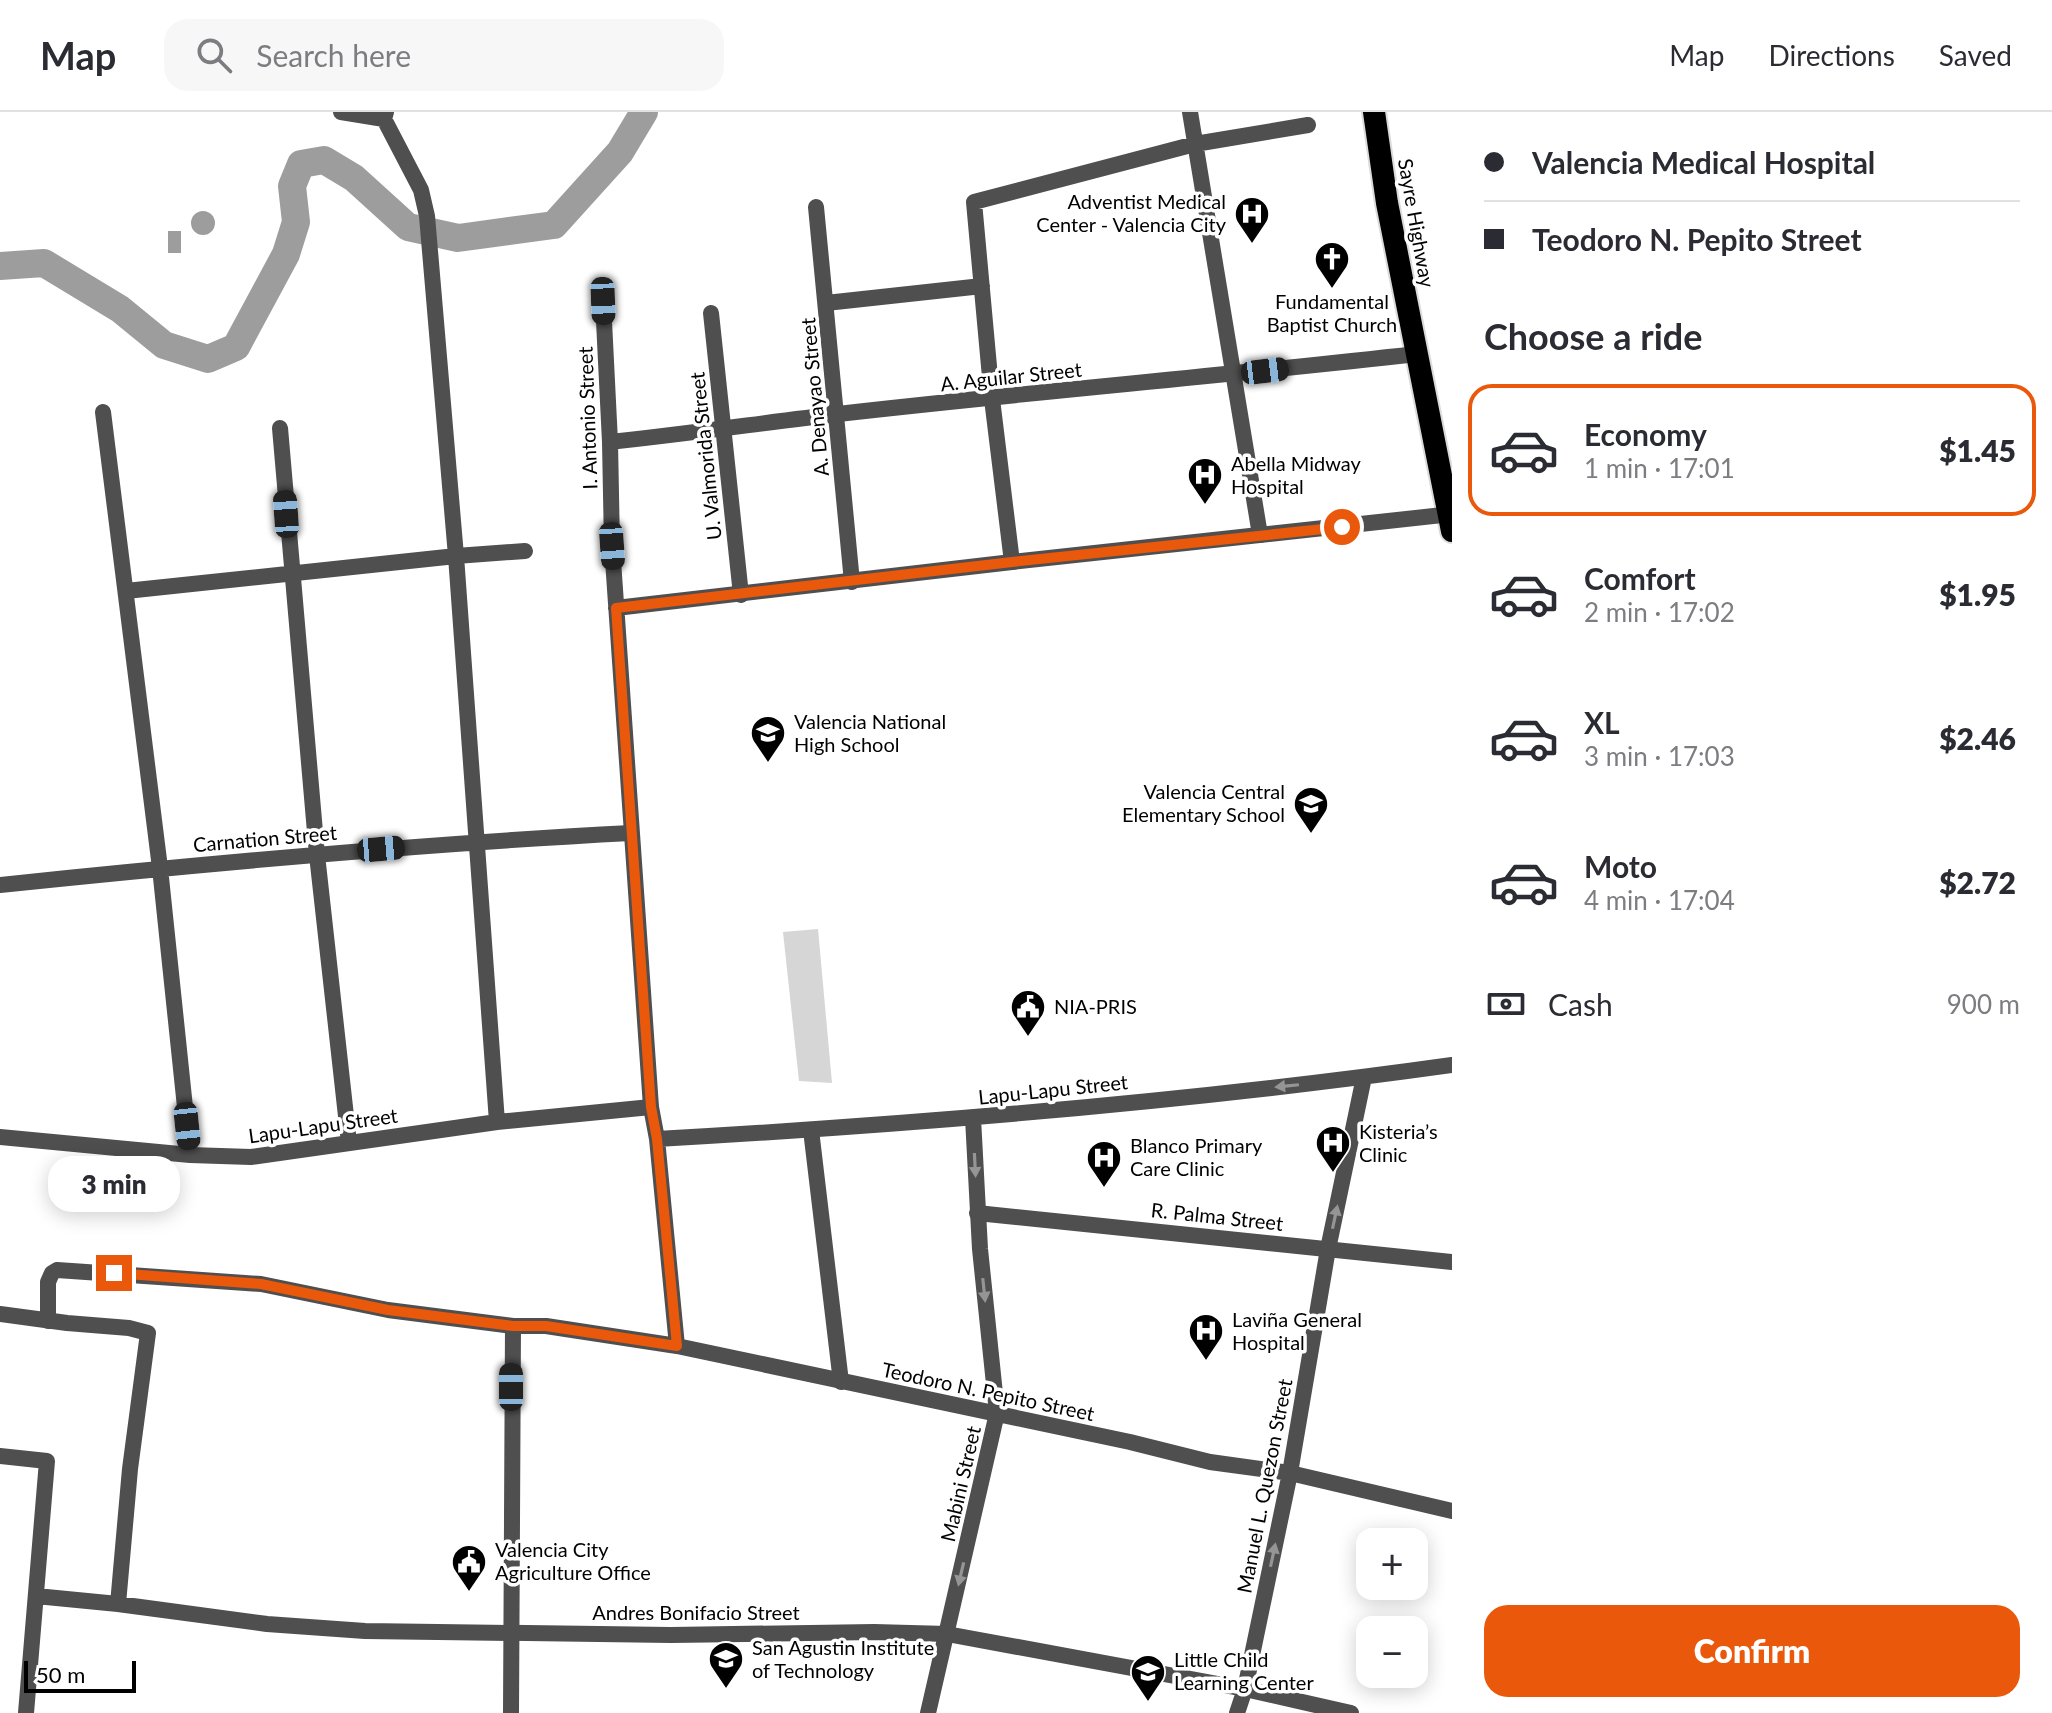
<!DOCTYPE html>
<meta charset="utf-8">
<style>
:root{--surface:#fff;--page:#f7f7f7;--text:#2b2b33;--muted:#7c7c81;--line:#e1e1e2;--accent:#ea580c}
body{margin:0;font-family:Lato,sans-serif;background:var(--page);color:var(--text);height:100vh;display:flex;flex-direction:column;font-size:30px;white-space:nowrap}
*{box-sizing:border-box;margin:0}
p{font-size:26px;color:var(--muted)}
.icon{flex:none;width:44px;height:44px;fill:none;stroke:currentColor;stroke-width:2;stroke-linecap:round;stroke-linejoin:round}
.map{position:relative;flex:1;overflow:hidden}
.sheet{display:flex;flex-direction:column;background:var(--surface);width:600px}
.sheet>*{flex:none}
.hud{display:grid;align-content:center;height:176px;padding:0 32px;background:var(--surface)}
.fabs{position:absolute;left:1356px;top:1416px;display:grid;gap:16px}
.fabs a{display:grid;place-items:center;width:72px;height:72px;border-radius:16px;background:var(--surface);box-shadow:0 4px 20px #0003;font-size:40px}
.scale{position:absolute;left:24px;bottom:20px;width:112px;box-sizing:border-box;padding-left:8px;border:4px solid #000;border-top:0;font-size:22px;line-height:28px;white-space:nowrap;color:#000;-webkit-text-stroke:6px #fff;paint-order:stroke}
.end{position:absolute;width:36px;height:36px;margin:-18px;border:10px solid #ea580c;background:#fff;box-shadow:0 0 0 4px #fff}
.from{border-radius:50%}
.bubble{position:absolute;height:56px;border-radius:24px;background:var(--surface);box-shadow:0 4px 20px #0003;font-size:26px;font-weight:800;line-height:56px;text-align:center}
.car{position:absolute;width:24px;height:48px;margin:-24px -12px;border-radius:10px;box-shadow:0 0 6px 2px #0007;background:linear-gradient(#222 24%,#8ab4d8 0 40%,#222 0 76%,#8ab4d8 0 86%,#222 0)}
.hud b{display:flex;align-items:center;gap:28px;height:76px;font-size:30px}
.hud b+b{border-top:2px solid var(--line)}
.hud i{width:20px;height:20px;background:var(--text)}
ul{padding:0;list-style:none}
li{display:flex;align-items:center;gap:24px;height:132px;margin:0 16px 12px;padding:0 16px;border:4px solid transparent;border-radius:24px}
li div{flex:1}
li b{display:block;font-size:30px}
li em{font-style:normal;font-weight:800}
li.current{border-color:var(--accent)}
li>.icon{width:72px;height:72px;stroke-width:1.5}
h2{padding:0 32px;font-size:36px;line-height:96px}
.pay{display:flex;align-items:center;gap:20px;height:88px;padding:0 32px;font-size:30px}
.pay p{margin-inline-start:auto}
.button{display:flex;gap:16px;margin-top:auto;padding:16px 32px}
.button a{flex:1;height:92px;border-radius:24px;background:var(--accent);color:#fff;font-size:32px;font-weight:800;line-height:92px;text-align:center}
header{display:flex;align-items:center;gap:48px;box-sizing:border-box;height:112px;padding:0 40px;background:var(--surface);border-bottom:2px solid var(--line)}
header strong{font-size:38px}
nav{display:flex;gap:44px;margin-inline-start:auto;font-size:28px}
.search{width:560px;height:72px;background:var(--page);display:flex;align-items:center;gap:20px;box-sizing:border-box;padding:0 28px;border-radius:24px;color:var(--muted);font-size:30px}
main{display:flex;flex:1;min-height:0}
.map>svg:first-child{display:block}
.green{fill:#d6d6d6}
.water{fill:#9d9d9d}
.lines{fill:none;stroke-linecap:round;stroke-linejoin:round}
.river{stroke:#9d9d9d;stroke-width:28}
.trunk-casing{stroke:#dbdbdb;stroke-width:26}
.minor{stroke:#4f4f4f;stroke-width:16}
.tertiary{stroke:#4f4f4f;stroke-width:16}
.trunk{stroke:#000;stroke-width:22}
.oneway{fill:#959595}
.route{stroke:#ea580c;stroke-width:10}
.labels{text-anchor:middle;stroke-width:7;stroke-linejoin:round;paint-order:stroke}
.poi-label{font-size:20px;fill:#000;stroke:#fff;text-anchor:start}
.street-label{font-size:20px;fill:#000;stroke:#fff}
</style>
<header>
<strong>Map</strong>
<div class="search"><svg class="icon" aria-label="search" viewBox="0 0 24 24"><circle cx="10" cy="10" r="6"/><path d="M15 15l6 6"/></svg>Search here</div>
<nav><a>Map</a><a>Directions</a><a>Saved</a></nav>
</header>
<main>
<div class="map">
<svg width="1452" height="1601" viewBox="0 0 1452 1601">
<rect width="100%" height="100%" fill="#fff"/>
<path class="green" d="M 818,817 L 832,971 L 799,969 L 783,820 Z"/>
<path class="water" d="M191 111a12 12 0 1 1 24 0a12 12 0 1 1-24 0Z
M 168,119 L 181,119 L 181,141 L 168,141 Z"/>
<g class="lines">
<path class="river" d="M 0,154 L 44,151 L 120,197 L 164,233 L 208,247 L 236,235 L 286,142 L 296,110 L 292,74 L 301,52 L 324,48 L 354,66 L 408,115 L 458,126 L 554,113 L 620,40 L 644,0"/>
<defs>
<path id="trunk" d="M 1374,0 L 1387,91 L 1452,419"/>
</defs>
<use href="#trunk" class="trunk-casing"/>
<path class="minor" d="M 341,0 L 384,7
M 386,0 L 384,7 L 421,78 L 427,104 L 456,444 L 497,1010
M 1190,0 L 1260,423
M 816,95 L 852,470
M 603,189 L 610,330
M 826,191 L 982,174
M 711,201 L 741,483
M 103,300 L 160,756 L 190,1043
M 280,316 L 317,743 L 349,1031
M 1012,450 L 992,287 L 974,90 L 1195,32 L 1308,13
M 126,479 L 456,444 L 525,439
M 0,773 C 210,751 420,732 631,721
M 811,1018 L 841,1270
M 0,1025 L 190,1043 L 251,1045 L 497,1010 L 651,995
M 977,1101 L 1452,1150
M 0,1202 L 67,1211 L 129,1216 L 148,1221 L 130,1357 L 118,1492
M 48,1209 L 48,1170 L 52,1161 L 57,1158 L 261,1172 L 388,1198 L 513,1214
M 0,1344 L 47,1349 L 26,1601
M 36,1484 L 118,1492 L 267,1512 L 365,1519 L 671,1523 L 874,1520 L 947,1522 L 1245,1577 L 1351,1601"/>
<path class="tertiary" d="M 616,496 L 1012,450 L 1452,402
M 657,1027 C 922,1012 1188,990 1452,953
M 677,1234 L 657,1027 L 651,995 L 612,434 L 610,330 C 686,322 762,311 838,302 C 1030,280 1223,264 1416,242
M 511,1601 L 513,1214 L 546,1214 L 677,1234 L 1130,1330 L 1210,1350 L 1290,1361 L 1452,1399
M 928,1601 L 997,1301 L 980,1137 L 973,1006
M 1237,1601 L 1245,1577 L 1290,1361 L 1328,1137 L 1364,965"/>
<use href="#trunk" class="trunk"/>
</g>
<defs><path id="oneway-solid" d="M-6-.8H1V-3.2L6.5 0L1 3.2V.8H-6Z" transform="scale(2)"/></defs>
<g class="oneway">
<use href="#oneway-solid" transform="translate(1287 974) rotate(174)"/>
<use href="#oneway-solid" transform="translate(975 1053) rotate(87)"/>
<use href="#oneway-solid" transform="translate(1335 1105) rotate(-78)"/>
<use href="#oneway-solid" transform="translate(984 1178) rotate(84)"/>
<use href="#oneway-solid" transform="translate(1273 1443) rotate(-78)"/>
<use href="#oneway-solid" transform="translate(961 1462) rotate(103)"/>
</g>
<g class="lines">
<path class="route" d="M 114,1161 L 261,1172 L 388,1198 L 513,1214 L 546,1214 L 677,1234 L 657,1027 L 651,995 L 616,496 L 1012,450 L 1342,415"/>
</g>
<defs>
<symbol id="hospital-pin" viewBox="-11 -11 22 30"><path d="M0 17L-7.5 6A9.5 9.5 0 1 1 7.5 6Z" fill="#000" stroke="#fff"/><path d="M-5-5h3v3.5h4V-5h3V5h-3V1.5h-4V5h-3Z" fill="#fff"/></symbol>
<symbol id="church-pin" viewBox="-11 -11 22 30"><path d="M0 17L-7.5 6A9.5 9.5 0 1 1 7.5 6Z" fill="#000" stroke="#fff"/><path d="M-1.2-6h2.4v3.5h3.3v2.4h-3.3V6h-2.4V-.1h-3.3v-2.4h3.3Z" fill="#fff"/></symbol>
<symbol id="school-pin" viewBox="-11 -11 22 30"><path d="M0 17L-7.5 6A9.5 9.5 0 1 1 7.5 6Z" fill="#000" stroke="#fff"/><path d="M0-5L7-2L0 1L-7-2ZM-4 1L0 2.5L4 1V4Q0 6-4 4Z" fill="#fff"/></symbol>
<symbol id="civic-pin" viewBox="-11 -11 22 30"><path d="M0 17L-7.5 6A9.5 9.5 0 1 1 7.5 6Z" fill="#000" stroke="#fff"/><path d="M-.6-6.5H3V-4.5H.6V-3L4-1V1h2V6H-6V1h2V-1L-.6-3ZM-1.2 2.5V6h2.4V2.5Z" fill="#fff"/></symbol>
<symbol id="university-pin" viewBox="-11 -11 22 30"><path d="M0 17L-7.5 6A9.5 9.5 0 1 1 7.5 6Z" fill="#000" stroke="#fff"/><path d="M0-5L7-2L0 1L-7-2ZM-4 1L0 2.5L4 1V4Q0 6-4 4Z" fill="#fff"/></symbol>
</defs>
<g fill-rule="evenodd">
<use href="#hospital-pin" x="1232" y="82" width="40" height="54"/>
<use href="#church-pin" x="1312" y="127" width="40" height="54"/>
<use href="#hospital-pin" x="1185" y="343" width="40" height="54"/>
<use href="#school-pin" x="748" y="601" width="40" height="54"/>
<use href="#school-pin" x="1291" y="672" width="40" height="54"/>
<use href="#civic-pin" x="1008" y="875" width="40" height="54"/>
<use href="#hospital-pin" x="1313" y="1011" width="40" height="54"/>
<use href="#hospital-pin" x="1084" y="1026" width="40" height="54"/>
<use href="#hospital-pin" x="1186" y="1199" width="40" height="54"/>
<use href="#civic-pin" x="449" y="1430" width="40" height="54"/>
<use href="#university-pin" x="706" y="1527" width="40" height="54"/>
<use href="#school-pin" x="1128" y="1540" width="40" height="54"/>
</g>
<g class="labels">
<g class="poi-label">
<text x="1226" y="97" text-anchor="end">Adventist Medical<tspan x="1226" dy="23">Center - Valencia City</tspan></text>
<text x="1332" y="197" text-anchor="middle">Fundamental<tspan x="1332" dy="23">Baptist Church</tspan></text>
<text x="1231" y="359">Abella Midway<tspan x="1231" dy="23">Hospital</tspan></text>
<text x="794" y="617">Valencia National<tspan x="794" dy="23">High School</tspan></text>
<text x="1285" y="687" text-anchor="end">Valencia Central<tspan x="1285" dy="23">Elementary School</tspan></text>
<text x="1054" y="902">NIA-PRIS</text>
<text x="1359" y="1027">Kisteria’s<tspan x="1359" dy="23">Clinic</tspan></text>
<text x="1130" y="1041">Blanco Primary<tspan x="1130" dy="23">Care Clinic</tspan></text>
<text x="1232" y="1215">Laviña General<tspan x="1232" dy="23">Hospital</tspan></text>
<text x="495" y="1445">Valencia City<tspan x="495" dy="23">Agriculture Office</tspan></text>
<text x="752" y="1543">San Agustin Institute<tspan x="752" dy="23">of Technology</tspan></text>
<text x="1174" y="1555">Little Child<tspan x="1174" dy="23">Learning Center</tspan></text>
</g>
<g class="street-label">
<text transform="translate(1416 111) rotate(80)" y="7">Sayre Highway</text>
<text transform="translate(1011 265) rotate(-6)" y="7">A. Aguilar Street</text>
<text transform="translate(815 285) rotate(-95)" y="7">A. Denayao Street</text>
<text transform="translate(588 306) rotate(-92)" y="7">I. Antonio Street</text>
<text transform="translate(706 344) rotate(-96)" y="7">U. Valmorida Street</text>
<text transform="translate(265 727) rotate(-5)" y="7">Carnation Street</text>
<text transform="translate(1053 978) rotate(-6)" y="7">Lapu-Lapu Street</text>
<text transform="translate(323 1014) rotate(-8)" y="7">Lapu-Lapu Street</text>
<text transform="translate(1217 1105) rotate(6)" y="7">R. Palma Street</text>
<text transform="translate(988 1280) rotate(12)" y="7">Teodoro N. Pepito Street</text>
<text transform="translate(961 1372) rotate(-77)" y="7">Mabini Street</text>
<text transform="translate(1265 1374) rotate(-79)" y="7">Manuel L. Quezon Street</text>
<text x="696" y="1508">Andres Bonifacio Street</text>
</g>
</g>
</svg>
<div class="fabs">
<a>+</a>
<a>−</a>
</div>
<div class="scale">50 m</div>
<i class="end from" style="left:1342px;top:415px"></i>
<i class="end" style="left:114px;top:1161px"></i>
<div class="bubble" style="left:48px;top:1044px;width:132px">3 min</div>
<i class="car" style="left:603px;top:189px;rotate:178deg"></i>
<i class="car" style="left:1265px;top:259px;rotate:83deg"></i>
<i class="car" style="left:286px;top:402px;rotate:356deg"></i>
<i class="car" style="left:612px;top:434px;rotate:176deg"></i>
<i class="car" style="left:381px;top:737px;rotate:85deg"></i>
<i class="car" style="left:187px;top:1014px;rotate:174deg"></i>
<i class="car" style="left:511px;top:1275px;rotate:0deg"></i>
</div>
<section class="sheet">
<div class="hud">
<b><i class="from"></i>Valencia Medical Hospital</b>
<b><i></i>Teodoro N. Pepito Street</b>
</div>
<h2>Choose a ride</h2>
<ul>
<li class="current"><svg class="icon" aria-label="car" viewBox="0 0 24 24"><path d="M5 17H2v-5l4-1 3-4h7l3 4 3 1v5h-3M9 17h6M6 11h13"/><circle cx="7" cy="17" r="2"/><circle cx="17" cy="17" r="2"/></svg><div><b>Economy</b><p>1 min · 17:01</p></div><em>$1.45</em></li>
<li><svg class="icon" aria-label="car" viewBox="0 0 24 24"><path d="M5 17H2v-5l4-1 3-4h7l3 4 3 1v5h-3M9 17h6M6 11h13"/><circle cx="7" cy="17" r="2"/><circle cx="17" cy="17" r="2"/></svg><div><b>Comfort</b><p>2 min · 17:02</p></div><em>$1.95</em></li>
<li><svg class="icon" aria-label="car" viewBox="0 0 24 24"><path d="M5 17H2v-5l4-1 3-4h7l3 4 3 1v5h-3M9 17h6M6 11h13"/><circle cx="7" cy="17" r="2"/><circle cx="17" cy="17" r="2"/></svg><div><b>XL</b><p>3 min · 17:03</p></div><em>$2.46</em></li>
<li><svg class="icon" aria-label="car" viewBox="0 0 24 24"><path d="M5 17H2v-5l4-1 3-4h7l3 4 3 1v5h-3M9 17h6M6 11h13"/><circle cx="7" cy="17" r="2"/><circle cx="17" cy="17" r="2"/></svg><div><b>Moto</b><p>4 min · 17:04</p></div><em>$2.72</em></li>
</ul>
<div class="pay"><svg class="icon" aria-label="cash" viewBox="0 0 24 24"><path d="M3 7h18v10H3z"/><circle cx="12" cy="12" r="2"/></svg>Cash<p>900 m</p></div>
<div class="button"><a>Confirm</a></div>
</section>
</main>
